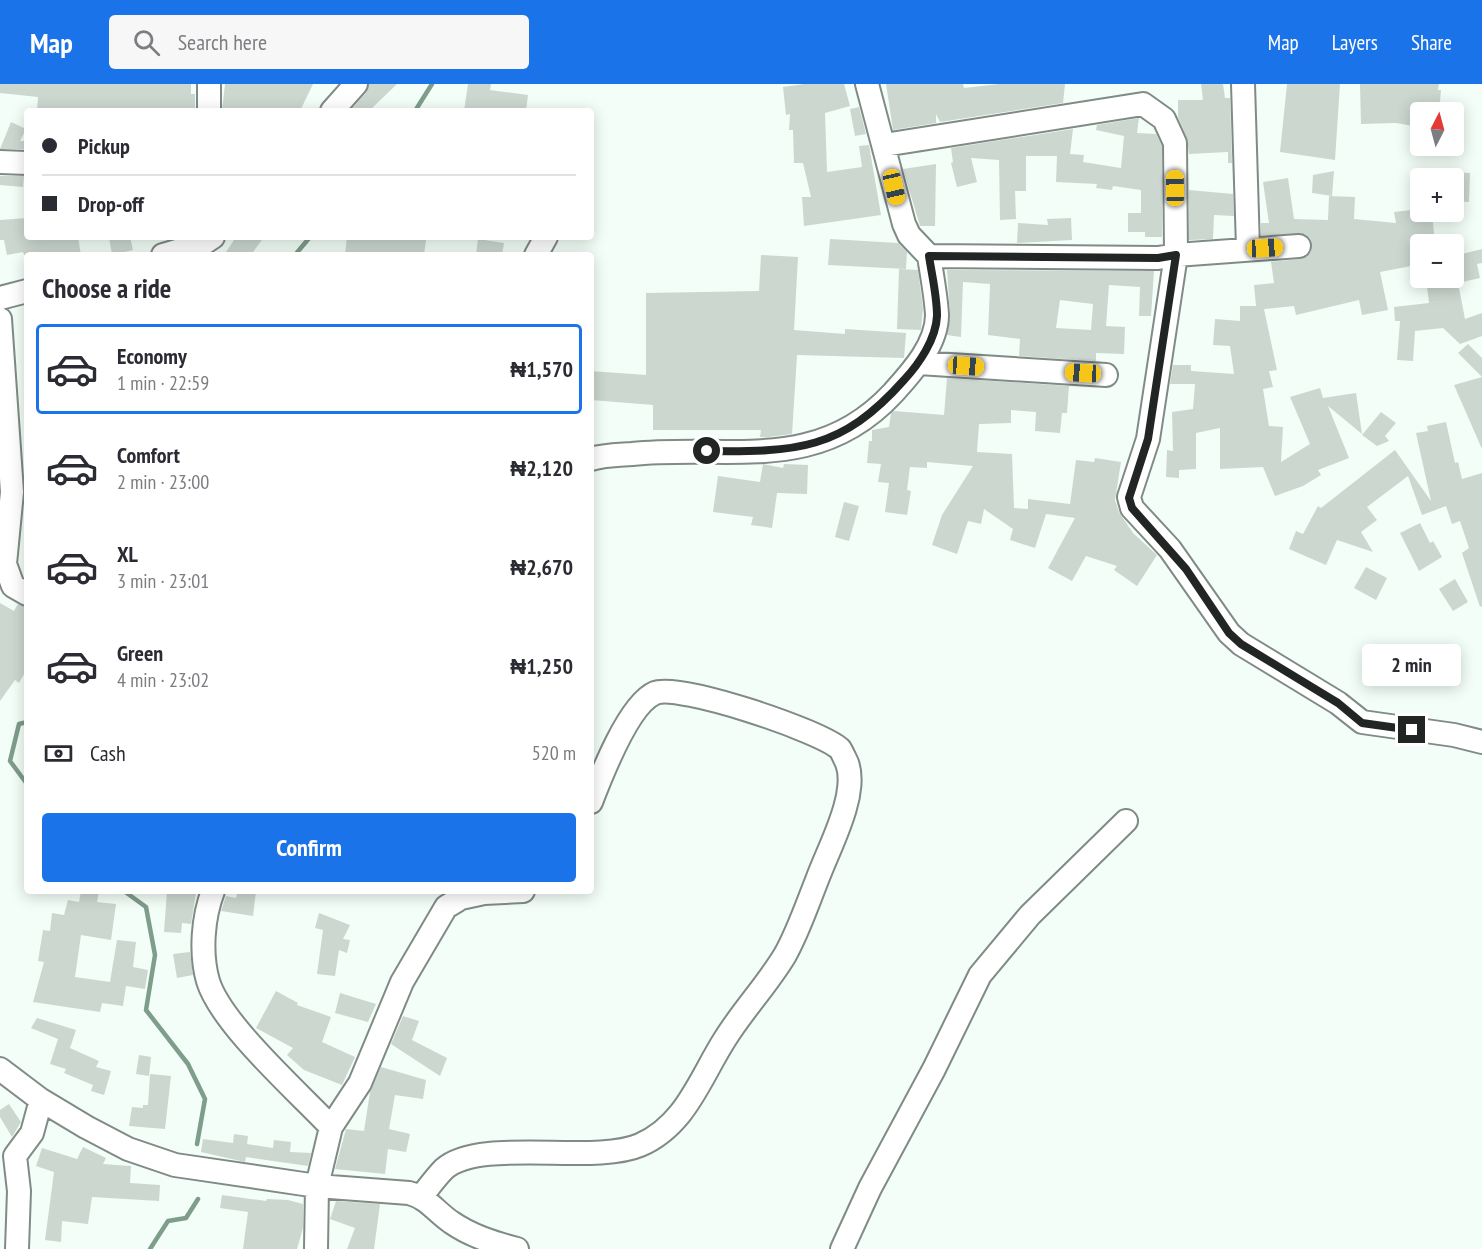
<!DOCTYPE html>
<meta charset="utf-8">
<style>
:root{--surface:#fff;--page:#f7f7f7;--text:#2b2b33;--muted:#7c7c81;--line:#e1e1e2;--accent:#1a73e8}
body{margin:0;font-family:"PT Sans Narrow",sans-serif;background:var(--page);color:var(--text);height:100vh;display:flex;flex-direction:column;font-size:22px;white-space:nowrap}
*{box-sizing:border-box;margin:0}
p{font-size:20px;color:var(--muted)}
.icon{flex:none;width:33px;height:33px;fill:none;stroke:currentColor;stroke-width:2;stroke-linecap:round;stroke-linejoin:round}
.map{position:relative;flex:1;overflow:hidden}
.side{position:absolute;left:24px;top:168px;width:570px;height:642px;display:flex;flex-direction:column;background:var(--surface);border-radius:6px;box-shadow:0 3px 15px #0003}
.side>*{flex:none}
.banner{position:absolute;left:24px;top:24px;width:570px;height:132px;border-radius:6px;box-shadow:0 3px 15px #0003;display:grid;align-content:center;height:132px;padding:0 18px;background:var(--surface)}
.needle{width:39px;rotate:6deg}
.buttons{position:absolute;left:1410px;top:18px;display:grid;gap:12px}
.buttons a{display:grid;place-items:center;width:54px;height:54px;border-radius:6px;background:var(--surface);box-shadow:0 3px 15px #0003;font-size:30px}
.end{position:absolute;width:27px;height:27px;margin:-14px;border:8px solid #212523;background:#fff;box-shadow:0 0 0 3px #fff}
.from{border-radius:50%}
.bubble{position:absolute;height:42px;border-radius:6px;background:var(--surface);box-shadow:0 3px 15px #0003;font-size:20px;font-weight:600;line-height:42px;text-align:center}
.car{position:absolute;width:18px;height:36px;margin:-18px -9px;border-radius:8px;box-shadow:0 0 4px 2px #0007;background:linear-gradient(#f5c518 24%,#345 0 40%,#f5c518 0 76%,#345 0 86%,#f5c518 0)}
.banner b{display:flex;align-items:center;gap:21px;height:57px;font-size:22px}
.banner b+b{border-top:2px solid var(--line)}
.banner i{width:15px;height:15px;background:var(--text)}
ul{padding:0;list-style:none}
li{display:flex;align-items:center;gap:18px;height:90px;margin:0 12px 9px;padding:0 6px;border:3px solid transparent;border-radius:6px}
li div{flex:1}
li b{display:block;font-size:22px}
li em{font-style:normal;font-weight:600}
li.current{border-color:var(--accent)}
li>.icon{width:54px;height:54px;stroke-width:1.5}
h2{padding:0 18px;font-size:27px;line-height:72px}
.pay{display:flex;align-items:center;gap:15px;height:66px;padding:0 18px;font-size:22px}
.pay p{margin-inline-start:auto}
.button{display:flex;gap:12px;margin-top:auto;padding:12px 18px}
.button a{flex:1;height:69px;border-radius:6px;background:var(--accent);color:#fff;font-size:24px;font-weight:600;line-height:69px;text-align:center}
header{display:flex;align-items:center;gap:36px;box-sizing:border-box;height:84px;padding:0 30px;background:var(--accent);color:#fff}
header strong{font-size:28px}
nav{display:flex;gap:33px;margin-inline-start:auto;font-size:21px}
.search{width:420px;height:54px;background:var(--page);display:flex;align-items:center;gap:15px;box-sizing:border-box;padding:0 21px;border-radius:6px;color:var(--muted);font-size:22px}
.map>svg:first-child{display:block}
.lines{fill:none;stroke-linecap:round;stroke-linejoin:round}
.stream{stroke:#7e9d8b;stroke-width:4.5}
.building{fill:#ccd7d0;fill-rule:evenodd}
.minor-casing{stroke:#808b85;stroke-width:26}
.minor{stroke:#fff;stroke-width:22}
.route{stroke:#212523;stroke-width:8}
</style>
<header>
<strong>Map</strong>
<div class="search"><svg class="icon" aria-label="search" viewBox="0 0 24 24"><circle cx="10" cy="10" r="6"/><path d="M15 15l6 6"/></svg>Search here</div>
<nav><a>Map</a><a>Layers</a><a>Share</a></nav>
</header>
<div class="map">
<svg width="1482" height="1165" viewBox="0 0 1482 1165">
<rect width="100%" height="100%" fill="#f2fef7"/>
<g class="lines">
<path class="stream" d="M 415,27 L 432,0
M 295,171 L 310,153
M 27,638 L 19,640 L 10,677 L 27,700
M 124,807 L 146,823 L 155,871 L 146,926 L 188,980 L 205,1015 L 197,1060
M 150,1165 L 168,1137 L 186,1134 L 198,1115"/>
</g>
<path class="building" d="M 0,0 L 191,0 L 191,10 L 195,10 L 195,27 L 37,27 L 38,13 L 0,9 Z
M 225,0 L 313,0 L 300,27 L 222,27 Z
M 369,0 L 397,0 L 369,27 L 350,27 L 366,9 Z
M 468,0 L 491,0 L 490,6 L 528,11 L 526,27 L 464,27 Z
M 804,0 L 844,0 L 850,22 L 825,29 L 827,88 L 862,83 L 859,62 L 869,61 L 881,131 L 804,142 L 802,113 L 811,113 L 803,79 L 794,79 L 793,46 L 789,46 L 790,30 L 786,31 L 783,3 Z
M 886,0 L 963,0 L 964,4 L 999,0 L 1065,0 L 1063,19 L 940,38 L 936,30 L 936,39 L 893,46 Z
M 1201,0 L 1223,0 L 1225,14 L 1230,14 L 1232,79 L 1228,79 L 1228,68 L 1189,70 L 1187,54 L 1178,33 L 1178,16 L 1203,16 Z
M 1287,0 L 1340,0 L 1335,76 L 1280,68 Z
M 1360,0 L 1439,0 L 1438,6 L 1441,6 L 1439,28 L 1420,28 L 1420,43 L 1396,39 L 1361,40 Z
M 859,23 L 866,50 L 855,52 L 850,25 Z
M 1139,34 L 1137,49 L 1156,50 L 1162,62 L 1162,153 L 1145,153 L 1145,148 L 1128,148 L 1128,129 L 1141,129 L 1141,106 L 1113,102 L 1112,106 L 1096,104 L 1097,100 L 1056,98 L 1057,72 L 1026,72 L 1026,107 L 1015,107 L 1016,135 L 1000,136 L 999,76 L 971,74 L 977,98 L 957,103 L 951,79 L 953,78 L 951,64 L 1073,45 L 1070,70 L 1084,71 L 1083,78 L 1121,84 L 1124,52 L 1096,46 L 1097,41 Z
M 11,38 L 26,45 L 20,57 L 27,57 L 26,65 L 0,65 Z
M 936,80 L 935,142 L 920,142 L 903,85 Z
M 1334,87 L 1332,112 L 1312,109 L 1313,91 Z
M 1455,88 L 1470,89 L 1469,118 L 1454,117 Z
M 0,92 L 24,92 L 23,103 L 0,101 Z
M 1288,94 L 1294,135 L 1328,136 L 1329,112 L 1355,113 L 1354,135 L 1396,139 L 1394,128 L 1420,125 L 1420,128 L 1432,128 L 1435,160 L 1412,160 L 1416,181 L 1380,188 L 1388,226 L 1362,231 L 1359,216 L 1296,231 L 1294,222 L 1264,225 L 1277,286 L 1269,287 L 1273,303 L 1263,305 L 1269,342 L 1283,343 L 1281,378 L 1310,360 L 1290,313 L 1320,304 L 1323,314 L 1356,309 L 1362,350 L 1328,322 L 1349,374 L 1318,386 L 1321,391 L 1303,402 L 1275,412 L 1263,383 L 1220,385 L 1220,344 L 1196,349 L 1196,385 L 1179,386 L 1179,394 L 1166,393 L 1167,366 L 1173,367 L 1172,328 L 1193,325 L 1195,300 L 1170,300 L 1173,281 L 1191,281 L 1191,287 L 1234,290 L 1230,262 L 1213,261 L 1215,235 L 1240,237 L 1240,222 L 1256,222 L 1254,201 L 1274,199 L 1271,178 L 1301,175 L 1311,167 L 1310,155 L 1304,150 L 1261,151 L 1261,139 L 1269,139 L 1263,98 Z
M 1189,106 L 1233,110 L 1234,132 L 1214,131 L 1213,155 L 1189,156 Z
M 27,134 L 27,153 L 78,153 L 81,171 L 24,171 L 23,168 L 7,171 L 4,156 L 0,156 L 0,136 Z
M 1071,134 L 1072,156 L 1017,159 L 1018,139 L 1048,141 L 1047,135 Z
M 109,153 L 130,153 L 133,166 L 112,171 Z
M 236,153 L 264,153 L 251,171 L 224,171 Z
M 347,153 L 405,153 L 426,156 L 424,171 L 345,171 Z
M 478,155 L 504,159 L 502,171 L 476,171 Z
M 830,155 L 898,159 L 907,168 L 906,185 L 828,181 Z
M 1482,165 L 1482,179 L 1477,180 L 1480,194 L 1458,199 L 1465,235 L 1482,229 L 1482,252 L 1460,260 L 1443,244 L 1415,247 L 1413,277 L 1397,276 L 1400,237 L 1395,237 L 1394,223 L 1429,219 L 1426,194 L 1454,194 L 1454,172 Z
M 761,171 L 798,173 L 794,246 L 845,250 L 845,245 L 906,249 L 904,274 L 797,271 L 792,350 L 769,353 L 760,353 L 761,346 L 653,346 L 653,321 L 591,316 L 591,287 L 646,291 L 646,209 L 759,207 Z
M 899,185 L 918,186 L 923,224 L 921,246 L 897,245 Z
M 947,186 L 1154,187 L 1151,232 L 1139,232 L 1140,203 L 1109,201 L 1106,242 L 1125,243 L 1124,270 L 1096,269 L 1096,277 L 1019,272 L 1020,255 L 988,251 L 990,200 L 963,198 L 961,253 L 947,251 L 950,230 ZM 1060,216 L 1093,220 L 1091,246 L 1056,244 Z
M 1468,260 L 1482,274 L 1482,293 L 1458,269 Z
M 1482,293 L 1482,365 L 1454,301 Z
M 947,294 L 1069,302 L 1067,329 L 1062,329 L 1060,349 L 1035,347 L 1036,328 L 1011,326 L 1011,339 L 979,340 L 977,368 L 1012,370 L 1014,424 L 1028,425 L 1028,415 L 1070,420 L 1076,376 L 1094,378 L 1095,374 L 1121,378 L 1115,416 L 1119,428 L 1133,449 L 1157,471 L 1137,502 L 1114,486 L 1117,482 L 1086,472 L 1072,497 L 1048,484 L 1075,434 L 1046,430 L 1035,464 L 1010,456 L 1013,445 L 984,425 L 981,440 L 968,437 L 957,470 L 932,461 L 942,431 L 973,382 L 927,378 L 927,384 L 910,383 L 907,406 L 911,407 L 907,431 L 885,428 L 889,399 L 878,398 L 881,380 L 867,379 L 869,357 L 872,357 L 872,346 L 889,343 L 891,329 L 894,327 L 944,331 Z
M 1381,328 L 1396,339 L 1385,352 L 1389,357 L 1377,362 L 1362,351 Z
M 1446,338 L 1455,379 L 1458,378 L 1462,395 L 1482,389 L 1482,522 L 1480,523 L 1462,469 L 1469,464 L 1460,437 L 1452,440 L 1446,422 L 1422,431 L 1408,392 L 1367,423 L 1377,436 L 1361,448 L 1373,468 L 1337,456 L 1326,481 L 1289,465 L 1296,447 L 1303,450 L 1318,422 L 1321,424 L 1395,366 L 1431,417 L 1416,349 L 1428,347 L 1427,342 Z
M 763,380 L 783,384 L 784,380 L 808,381 L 807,410 L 777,409 L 772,444 L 751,441 L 753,433 L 713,428 L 718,392 L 760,398 Z
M 844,418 L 859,422 L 849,457 L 835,453 Z
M 1420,439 L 1430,459 L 1433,457 L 1442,473 L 1419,487 L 1400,449 Z
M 1366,483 L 1387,494 L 1376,516 L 1354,504 Z
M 1455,495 L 1468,518 L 1453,527 L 1439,505 Z
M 0,519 L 14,527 L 18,520 L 27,523 L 27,585 L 19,599 L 15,596 L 0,617 Z
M 81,807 L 99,807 L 97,818 L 116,820 L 111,856 L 81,851 L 75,893 L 110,898 L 117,856 L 136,858 L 133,883 L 148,886 L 145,905 L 126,902 L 123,922 L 102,919 L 100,928 L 33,918 L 44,878 L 38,877 L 43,846 L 50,847 L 52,829 L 64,831 L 68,816 L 79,818 Z
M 167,807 L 196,809 L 191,840 L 182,839 L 181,849 L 164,848 Z
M 238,807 L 256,807 L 253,832 L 221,827 L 226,812 L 236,814 Z
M 319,829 L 350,841 L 343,855 L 350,856 L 347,869 L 339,866 L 335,892 L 317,890 L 323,846 L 315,844 Z
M 190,868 L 193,891 L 177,894 L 173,870 Z
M 276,907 L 298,919 L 297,921 L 331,933 L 322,958 L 355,973 L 342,1001 L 304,986 L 287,971 L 293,964 L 256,944 Z
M 340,909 L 376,920 L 368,938 L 335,929 Z
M 403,932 L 419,937 L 412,956 L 447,974 L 440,992 L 391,960 Z
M 37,934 L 76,946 L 70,964 L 99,977 L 96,983 L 111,987 L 104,1011 L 91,1007 L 93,1001 L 64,989 L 66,985 L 50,980 L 58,955 L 31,944 Z
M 139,971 L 151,973 L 149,992 L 136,990 Z
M 381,983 L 426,996 L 423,1015 L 395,1011 L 389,1045 L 410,1050 L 406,1068 L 388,1065 L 385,1090 L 335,1085 L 346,1045 L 364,1047 L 370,1008 Z
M 150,990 L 171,992 L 165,1045 L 129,1042 L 132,1023 L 143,1024 L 143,1021 L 148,1021 Z
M 9,1020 L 21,1038 L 12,1053 L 0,1033 L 0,1026 Z
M 234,1050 L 248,1052 L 247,1060 L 273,1064 L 274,1056 L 291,1058 L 290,1068 L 311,1069 L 308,1082 L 246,1073 L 245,1078 L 201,1068 L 203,1055 L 233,1059 Z
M 83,1063 L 106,1074 L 103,1080 L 131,1082 L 130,1099 L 160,1101 L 159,1117 L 92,1113 L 88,1140 L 62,1137 L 61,1158 L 45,1156 L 54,1088 L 36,1082 L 42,1064 L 77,1075 Z
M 222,1111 L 266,1117 L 267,1115 L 288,1116 L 303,1120 L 303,1144 L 297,1165 L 243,1165 L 248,1128 L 220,1124 Z
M 336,1117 L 380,1120 L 374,1165 L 347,1165 L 355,1144 L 330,1135 Z"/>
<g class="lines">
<defs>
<path id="minor" d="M 209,0 L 209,27
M 867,0 L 904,140 L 909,151 L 929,172
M 1243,0 L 1248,164
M 332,27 L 356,0
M 884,61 L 1143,20 L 1164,35 L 1175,59 L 1176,171 L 1299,162
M 0,78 L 27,79
M 163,171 L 204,159 L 213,153
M 536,171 L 546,153
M 0,214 L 27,207
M 0,235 L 12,408 L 5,480 L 13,502 L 27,510
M 919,279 L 1106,291
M 591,375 C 604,371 618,371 632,370 C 729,360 817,391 893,309 C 911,289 937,261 937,231 C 936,212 932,192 929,172 L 1158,174 L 1176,171 L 1148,355 L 1129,413 L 1132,424 L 1170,465 L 1229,549 L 1241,560 L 1338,619 L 1362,638 L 1454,651 L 1482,658
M 213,807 C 203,833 200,869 208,897 C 221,940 298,1008 331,1043 L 317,1102 L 316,1165
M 0,985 L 41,1016 L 86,1043 L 128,1065 L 175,1081 L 317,1102 L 409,1109 C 428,1114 436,1128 451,1138 C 471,1152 494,1159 517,1165
M 331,1043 L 360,999 L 402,898 L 446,823 L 461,814 L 484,809 L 523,807
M 421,1113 C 428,1104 436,1093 444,1085 C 480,1053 594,1081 640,1061 C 686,1041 700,994 725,955 C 743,926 767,901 785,871 C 798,848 807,821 817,796 C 826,772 838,749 845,724 C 849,711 852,692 847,679 C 845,675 842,668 840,665 C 821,647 679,599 655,609 C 629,620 601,692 591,718
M 17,1165 L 19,1107 L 15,1072 L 32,1049 L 41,1016
M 842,1165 L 870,1104 L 934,985 L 980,891 L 1030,831 L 1126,737"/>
</defs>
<use href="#minor" class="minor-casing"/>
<use href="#minor" class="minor"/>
</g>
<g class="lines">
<path class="route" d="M 707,367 C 796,368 841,367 904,296 C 919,280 936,255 937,232 C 937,212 932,192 929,172 L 1158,174 L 1176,171 L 1148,355 L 1129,414 L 1132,424 L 1186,485 L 1229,549 L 1241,560 L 1338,619 L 1362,639 L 1412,646"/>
</g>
</svg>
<div class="buttons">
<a><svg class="needle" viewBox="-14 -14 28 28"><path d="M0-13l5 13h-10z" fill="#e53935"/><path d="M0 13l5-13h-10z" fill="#7c7c81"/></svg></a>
<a>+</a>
<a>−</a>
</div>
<i class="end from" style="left:707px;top:367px"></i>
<i class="end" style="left:1412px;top:646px"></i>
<div class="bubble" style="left:1362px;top:560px;width:99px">2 min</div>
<i class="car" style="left:894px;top:103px;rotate:167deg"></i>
<i class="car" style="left:1175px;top:104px;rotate:359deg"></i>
<i class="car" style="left:1265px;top:164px;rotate:87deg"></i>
<i class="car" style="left:966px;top:282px;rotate:94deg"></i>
<i class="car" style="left:1083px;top:289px;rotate:273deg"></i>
<div class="banner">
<b><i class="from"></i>Pickup</b>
<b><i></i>Drop-off</b>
</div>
<section class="side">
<h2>Choose a ride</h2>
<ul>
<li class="current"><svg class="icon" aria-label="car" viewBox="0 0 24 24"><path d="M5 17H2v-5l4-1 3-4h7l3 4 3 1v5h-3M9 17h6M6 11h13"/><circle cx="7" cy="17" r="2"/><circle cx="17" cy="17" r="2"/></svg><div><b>Economy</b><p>1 min · 22:59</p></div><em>₦1,570</em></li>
<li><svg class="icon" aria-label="car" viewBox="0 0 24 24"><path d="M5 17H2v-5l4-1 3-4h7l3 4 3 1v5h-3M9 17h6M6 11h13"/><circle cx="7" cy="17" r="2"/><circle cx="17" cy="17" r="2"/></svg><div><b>Comfort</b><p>2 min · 23:00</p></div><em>₦2,120</em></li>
<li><svg class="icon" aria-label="car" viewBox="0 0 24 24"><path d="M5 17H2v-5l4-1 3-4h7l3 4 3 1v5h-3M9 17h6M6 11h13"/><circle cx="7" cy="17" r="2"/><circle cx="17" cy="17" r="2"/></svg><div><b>XL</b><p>3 min · 23:01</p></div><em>₦2,670</em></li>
<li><svg class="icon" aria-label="car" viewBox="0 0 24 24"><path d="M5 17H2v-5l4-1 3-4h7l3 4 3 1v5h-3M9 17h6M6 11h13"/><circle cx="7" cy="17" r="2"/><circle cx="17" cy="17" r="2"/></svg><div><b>Green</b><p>4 min · 23:02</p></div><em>₦1,250</em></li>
</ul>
<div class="pay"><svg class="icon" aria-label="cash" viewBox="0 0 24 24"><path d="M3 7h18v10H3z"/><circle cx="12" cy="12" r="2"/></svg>Cash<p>520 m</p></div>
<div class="button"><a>Confirm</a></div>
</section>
</div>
